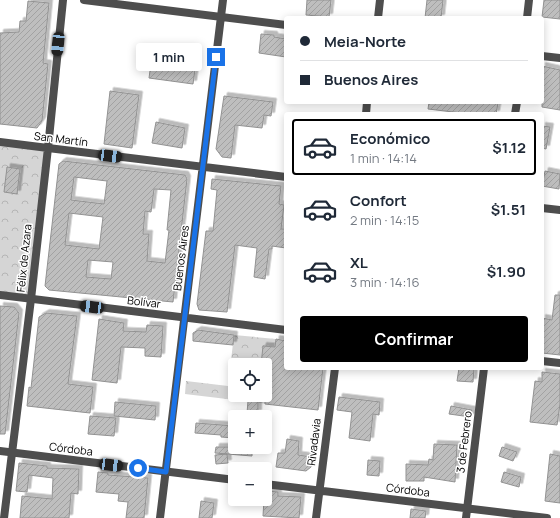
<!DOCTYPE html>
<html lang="es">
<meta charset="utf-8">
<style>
:root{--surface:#fff;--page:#f2f2f3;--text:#1f2937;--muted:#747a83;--line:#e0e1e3;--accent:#000}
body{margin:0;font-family:Manrope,sans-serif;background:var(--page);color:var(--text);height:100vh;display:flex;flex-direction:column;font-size:15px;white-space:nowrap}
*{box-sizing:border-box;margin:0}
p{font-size:13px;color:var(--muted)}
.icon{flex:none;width:22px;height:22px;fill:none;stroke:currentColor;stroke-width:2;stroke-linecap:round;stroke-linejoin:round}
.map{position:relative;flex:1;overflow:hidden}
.panel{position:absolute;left:284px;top:112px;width:260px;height:258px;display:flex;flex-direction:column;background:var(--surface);border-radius:4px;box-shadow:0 2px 10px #0003}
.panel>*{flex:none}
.hud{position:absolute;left:284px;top:16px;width:260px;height:88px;border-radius:4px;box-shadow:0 2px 10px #0003;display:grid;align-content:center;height:88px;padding:0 16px;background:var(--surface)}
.controls{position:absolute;left:228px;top:358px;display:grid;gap:8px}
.controls a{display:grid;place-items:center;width:44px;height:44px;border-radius:4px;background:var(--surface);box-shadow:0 2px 10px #0003;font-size:20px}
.end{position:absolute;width:18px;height:18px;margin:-9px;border:5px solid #1a73e8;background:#fff;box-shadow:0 0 0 2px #fff}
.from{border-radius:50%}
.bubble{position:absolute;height:28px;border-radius:4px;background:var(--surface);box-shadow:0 2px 10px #0003;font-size:13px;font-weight:700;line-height:28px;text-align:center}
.car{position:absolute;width:12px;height:24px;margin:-12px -6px;border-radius:5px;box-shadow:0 0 3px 1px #0007;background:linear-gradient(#222 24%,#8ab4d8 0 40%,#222 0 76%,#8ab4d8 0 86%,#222 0)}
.hud b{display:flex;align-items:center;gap:14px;height:38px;font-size:15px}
.hud b+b{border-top:1px solid var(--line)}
.hud i{width:10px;height:10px;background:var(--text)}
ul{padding:7px 0 0;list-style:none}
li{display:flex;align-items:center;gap:12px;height:56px;margin:0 8px 6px;padding:0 8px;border:2px solid transparent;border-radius:4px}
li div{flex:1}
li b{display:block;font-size:15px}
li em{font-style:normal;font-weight:700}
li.active{border-color:var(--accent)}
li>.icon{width:36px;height:36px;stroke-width:1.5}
.primary-button{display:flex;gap:8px;margin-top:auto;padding:8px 16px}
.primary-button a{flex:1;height:46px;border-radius:4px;background:var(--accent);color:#fff;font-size:16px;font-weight:700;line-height:46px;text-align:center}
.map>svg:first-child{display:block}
.forest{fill:url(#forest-crowns);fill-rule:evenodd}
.building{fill:url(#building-hatch);stroke:#929292;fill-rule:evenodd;filter:url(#shadow)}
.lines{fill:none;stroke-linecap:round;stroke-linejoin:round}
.pedestrian{stroke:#4e4e4e;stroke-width:8}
.minor{stroke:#4e4e4e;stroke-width:8}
.route{stroke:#1a73e8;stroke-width:5}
.labels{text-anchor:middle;stroke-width:3;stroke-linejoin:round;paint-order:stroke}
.street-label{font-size:11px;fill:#000;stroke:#fff}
</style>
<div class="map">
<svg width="560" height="518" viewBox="0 0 560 518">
<defs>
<pattern id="forest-crowns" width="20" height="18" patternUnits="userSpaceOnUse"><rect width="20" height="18" fill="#d5d5d5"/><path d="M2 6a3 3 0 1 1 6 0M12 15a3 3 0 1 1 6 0" fill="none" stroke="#b5b5b5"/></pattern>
<pattern id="building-hatch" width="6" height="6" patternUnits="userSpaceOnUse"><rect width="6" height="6" fill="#bebebe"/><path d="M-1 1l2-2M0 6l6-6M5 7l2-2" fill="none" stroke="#a2a2a2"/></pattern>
<filter id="shadow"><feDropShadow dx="3.5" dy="-3.5" stdDeviation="0" flood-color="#0004"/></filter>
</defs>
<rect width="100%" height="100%" fill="#fff"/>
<path class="forest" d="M 0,143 L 47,149 L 30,299 L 0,295 Z
M 234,335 L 276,339 L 268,404 L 185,394 L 186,381 L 228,386 ZM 235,365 L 265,365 L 265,395 L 235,395 Z"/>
<path class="building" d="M 307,0 L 331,0 L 329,17 L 306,15 Z
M 427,0 L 443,0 L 441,18 L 425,18 Z
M 544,0 L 560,0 L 560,19 L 542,17 Z
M 28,1 L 49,3 L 43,63 L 48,64 L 42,121 L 37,128 L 0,124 L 0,33 L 19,32 L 20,21 L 26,21 Z
M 261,34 L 274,35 L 274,37 L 286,39 L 286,57 L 259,53 Z
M 153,49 L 197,55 L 193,84 L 149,78 Z
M 542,66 L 560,70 L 560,110 L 542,107 Z
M 110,91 L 139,95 L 132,148 L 104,144 Z
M 224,96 L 273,102 L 271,116 L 264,115 L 262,128 L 235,125 L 231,158 L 222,157 L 216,149 Z
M 429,102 L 489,102 L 498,103 L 496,114 L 470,114 L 428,109 Z
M 156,122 L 185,128 L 182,148 L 152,143 Z
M 542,126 L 550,127 L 546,149 L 542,148 Z
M 63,161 L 185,175 L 187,179 L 173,302 L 49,290 L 45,286 L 59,164 ZM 74,177 L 107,181 L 104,204 L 71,200 ZM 154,189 L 171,190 L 167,230 L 169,230 L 165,263 L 147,261 L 149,234 L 143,234 L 145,211 L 151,212 ZM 69,213 L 103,217 L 99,249 L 65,245 ZM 88,260 L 113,262 L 111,279 L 86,277 Z
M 7,167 L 20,169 L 17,194 L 4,192 Z
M 545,171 L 560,174 L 559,189 L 542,186 Z
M 212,179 L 281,186 L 279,204 L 284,205 L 281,229 L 286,229 L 286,248 L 272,246 L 272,249 L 269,249 L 265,279 L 254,277 L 257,248 L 235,245 L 227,312 L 199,310 L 197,304 L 206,231 L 213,231 L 217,190 L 211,189 Z
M 555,295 L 560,295 L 560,355 L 542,353 L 542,318 L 552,320 Z
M 0,306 L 14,307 L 19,313 L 5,434 L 0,434 Z
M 46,313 L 77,316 L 68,384 L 93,387 L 90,413 L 27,406 L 29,387 L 31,388 L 39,317 Z
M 99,319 L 124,323 L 123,331 L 146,332 L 147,325 L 163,326 L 161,357 L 145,356 L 145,348 L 121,347 L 117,383 L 92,380 Z
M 198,330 L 234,335 L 233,345 L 193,341 L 193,333 Z
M 276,339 L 286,341 L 286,368 L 323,368 L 318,410 L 265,404 L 265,365 L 261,365 L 263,346 L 275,347 Z
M 459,368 L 474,368 L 473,382 L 457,381 Z
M 542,372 L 560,374 L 560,404 L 557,425 L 530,422 L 535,381 L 542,382 Z
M 339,397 L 380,402 L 379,415 L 373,414 L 370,441 L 349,438 L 352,412 L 337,410 Z
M 248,401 L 258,402 L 258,413 L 247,413 Z
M 115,402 L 156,406 L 155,420 L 114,416 Z
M 451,406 L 472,410 L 471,417 L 449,414 Z
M 90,416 L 116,418 L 114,436 L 88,434 Z
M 196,423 L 235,426 L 235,438 L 221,437 L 221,435 L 195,433 Z
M 287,439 L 299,441 L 298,455 L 312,457 L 311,467 L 306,471 L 276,467 L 278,453 L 285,453 Z
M 434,444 L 457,445 L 455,482 L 424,477 L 424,481 L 406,481 L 406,464 L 428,465 L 429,459 L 433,460 Z
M 216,447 L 252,447 L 252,456 L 215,453 Z
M 502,447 L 517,452 L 513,461 L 499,456 Z
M 227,454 L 228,463 L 216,464 L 215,455 Z
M 550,454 L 560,456 L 560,503 L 545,501 Z
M 368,460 L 380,461 L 379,476 L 367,475 Z
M 19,463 L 47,466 L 47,468 L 79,469 L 78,494 L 71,493 L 69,518 L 20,518 L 22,496 L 52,499 L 53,478 L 29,475 L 27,492 L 16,491 Z
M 98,472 L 108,473 L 108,475 L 148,478 L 144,518 L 126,518 L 128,502 L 118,501 L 119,494 L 96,492 Z
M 504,472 L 521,477 L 519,487 L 501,482 Z
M 267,491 L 278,492 L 278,496 L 301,497 L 299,518 L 263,516 L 264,499 L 266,499 Z
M 201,501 L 214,503 L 212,518 L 199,518 Z
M 411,509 L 426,511 L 425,518 L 410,518 Z"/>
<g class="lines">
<path class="pedestrian" d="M 0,142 L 48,148 L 31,299"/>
<path class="minor" d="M 63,0 L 48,148 L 286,177
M 84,0 L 286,25
M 378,18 L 380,0
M 527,18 L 529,0
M 542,56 L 560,58
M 366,114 L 367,102
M 515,114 L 517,102
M 542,208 L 560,210
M 0,295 L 286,330
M 542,361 L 560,363
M 0,451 L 235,480
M 265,484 L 547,518
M 4,518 L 31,299
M 160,518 L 223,0
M 316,518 L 335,368
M 466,518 L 484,368"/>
</g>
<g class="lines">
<path class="route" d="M 138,468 L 166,472 L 216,57"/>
</g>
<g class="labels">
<g class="street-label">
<text transform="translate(61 139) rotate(7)" y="4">San Martín</text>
<text transform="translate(24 258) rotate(-84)" y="4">Félix de Azara</text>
<text transform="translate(181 258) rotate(-83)" y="4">Buenos Aires</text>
<text transform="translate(144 302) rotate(7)" y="4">Bolívar</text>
<text transform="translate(314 442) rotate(-83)" y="4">Rivadavia</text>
<text transform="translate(464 442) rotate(-83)" y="4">3 de Febrero</text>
<text transform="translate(71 449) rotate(7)" y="4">Córdoba</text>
<text transform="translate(408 490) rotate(7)" y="4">Córdoba</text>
</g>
</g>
</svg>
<div class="controls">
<a><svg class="icon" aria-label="locate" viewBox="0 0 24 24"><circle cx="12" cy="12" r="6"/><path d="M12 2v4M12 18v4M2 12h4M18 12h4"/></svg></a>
<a>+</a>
<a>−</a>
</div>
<i class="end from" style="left:138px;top:468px"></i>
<i class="end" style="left:216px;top:57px"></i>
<div class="bubble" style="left:136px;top:43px;width:66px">1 min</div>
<i class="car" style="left:58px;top:44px;rotate:186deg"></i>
<i class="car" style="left:110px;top:156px;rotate:97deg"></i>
<i class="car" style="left:92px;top:307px;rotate:277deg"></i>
<i class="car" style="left:111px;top:465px;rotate:97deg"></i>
<div class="hud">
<b><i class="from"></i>Meia-Norte</b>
<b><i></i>Buenos Aires</b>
</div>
<section class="panel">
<ul>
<li class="active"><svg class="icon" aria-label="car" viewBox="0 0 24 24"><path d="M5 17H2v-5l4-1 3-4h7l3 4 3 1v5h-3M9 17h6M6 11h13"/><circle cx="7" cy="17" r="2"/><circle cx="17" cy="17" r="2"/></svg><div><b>Económico</b><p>1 min · 14:14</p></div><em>$1.12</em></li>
<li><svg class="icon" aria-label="car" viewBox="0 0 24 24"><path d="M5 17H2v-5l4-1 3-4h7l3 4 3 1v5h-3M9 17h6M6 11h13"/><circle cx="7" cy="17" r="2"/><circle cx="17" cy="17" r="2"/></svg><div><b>Confort</b><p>2 min · 14:15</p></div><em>$1.51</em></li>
<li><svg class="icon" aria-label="car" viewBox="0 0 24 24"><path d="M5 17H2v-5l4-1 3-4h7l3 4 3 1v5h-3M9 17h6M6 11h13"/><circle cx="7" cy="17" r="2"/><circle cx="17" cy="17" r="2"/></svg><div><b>XL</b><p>3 min · 14:16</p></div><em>$1.90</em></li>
</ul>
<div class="primary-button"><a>Confirmar</a></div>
</section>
</div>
